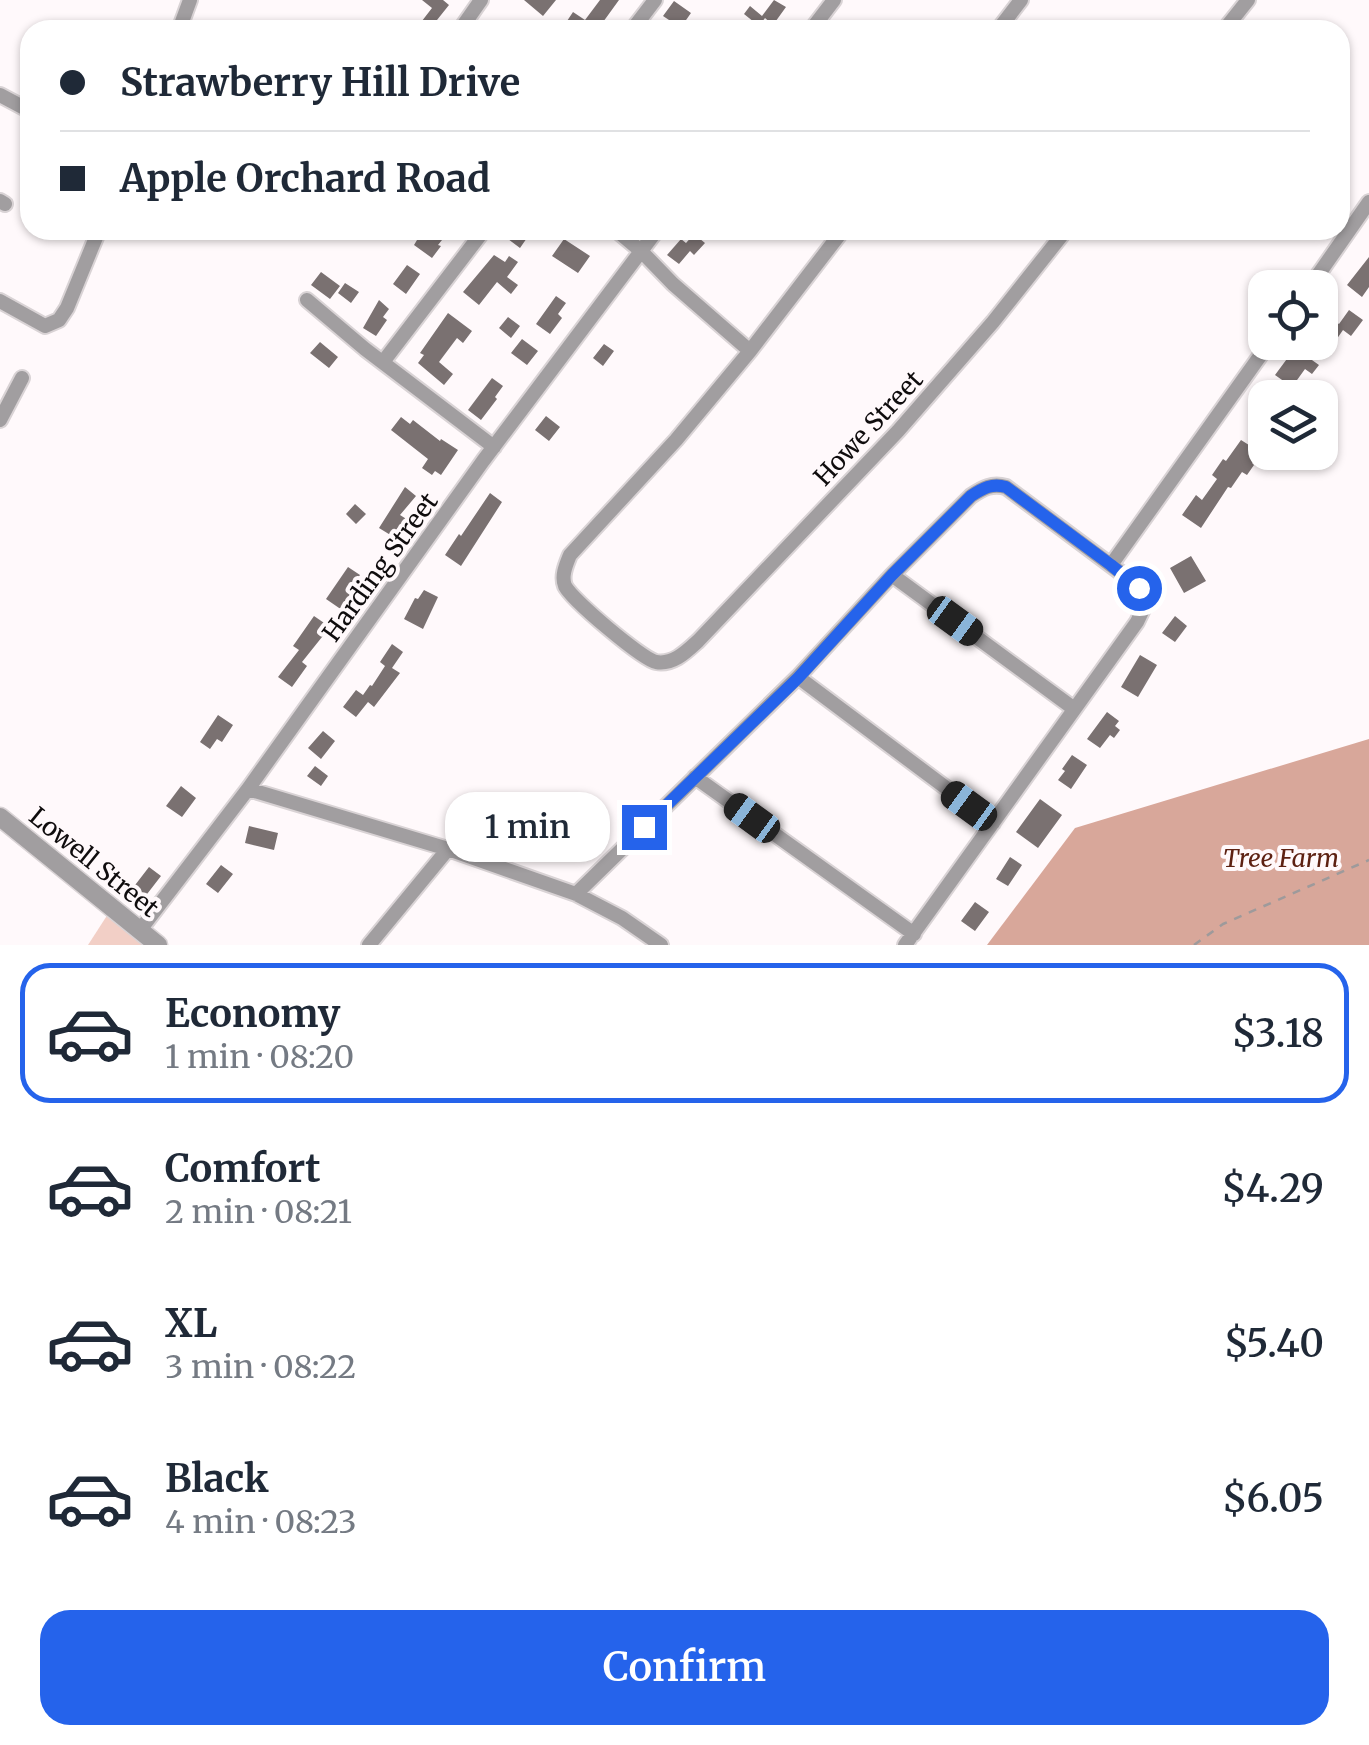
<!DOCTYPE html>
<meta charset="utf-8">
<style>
:root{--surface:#fff;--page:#f2f2f3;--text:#1f2937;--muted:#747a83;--line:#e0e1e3;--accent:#2563eb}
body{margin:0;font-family:Merriweather,serif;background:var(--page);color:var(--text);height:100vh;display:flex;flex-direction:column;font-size:38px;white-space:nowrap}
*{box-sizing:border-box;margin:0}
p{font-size:32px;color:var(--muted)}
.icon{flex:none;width:55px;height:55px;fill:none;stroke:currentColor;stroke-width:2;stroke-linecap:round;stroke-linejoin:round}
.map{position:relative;height:945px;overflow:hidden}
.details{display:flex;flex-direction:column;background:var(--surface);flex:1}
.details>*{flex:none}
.banner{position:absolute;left:20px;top:20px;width:1330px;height:220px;border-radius:30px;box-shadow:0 2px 8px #0004;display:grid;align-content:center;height:220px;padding:0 40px;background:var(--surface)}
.tools{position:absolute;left:1248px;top:270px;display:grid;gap:20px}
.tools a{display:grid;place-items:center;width:90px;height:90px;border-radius:20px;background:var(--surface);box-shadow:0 2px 8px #0004;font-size:50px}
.end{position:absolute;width:45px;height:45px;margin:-22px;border:12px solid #2563eb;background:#fff;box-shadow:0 0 0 5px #fff}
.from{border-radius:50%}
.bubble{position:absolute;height:70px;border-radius:30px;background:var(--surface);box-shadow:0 2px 8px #0004;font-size:32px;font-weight:600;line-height:70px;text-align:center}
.car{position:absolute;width:30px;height:60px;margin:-30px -15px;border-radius:12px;box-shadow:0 0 8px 2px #0007;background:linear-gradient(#222 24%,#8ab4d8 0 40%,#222 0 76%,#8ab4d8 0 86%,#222 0)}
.banner b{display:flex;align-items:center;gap:35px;height:95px;font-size:38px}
.banner b+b{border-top:2px solid var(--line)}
.banner i{width:25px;height:25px;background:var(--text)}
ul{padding:18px 0 0;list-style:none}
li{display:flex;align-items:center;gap:30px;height:140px;margin:0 20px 15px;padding:0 20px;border:5px solid transparent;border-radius:30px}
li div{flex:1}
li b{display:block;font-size:38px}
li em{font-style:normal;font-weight:600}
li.active{border-color:var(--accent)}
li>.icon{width:90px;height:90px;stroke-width:1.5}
.action{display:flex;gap:20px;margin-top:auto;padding:20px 40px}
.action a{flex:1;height:115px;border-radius:30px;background:var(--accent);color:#fff;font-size:40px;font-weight:600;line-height:115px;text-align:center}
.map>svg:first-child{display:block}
.green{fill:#f2cfc6}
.forest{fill:#d8a79a}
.building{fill:#7a7171}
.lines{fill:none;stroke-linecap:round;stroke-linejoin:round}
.minor-casing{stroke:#d9d3d5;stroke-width:18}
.tertiary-casing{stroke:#d9d3d5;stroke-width:21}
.path{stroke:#9e9a9b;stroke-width:2.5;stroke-dasharray:8 8;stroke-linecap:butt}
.minor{stroke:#a19ea0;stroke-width:14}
.tertiary{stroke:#a19ea0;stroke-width:18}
.route{stroke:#2563eb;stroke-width:12}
.labels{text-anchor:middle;stroke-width:8;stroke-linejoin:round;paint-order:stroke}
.street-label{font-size:25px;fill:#0f0c0d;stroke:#fff9fb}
.park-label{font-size:25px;font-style:italic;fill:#5d2112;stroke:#fff9fb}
</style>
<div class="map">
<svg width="1369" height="945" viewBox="0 0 1369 945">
<rect width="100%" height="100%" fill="#fff9fb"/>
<path class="green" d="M 108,914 L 145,945 L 88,945 Z"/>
<path class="forest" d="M 1369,739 L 1369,945 L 987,945 L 1075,828 Z"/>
<path class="building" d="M 422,0 L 443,0 L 449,5 L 429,30 L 415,30 L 432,8 Z
M 524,0 L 556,0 L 543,16 Z
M 600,0 L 619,0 L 598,29 L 600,30 L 578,30 L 567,21 L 573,12 L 585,20 Z
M 774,0 L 786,7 L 773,25 L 765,18 L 759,26 L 744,14 L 750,6 L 762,16 Z
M 674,1 L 691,13 L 679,30 L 661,30 L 669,20 L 663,16 Z
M 403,230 L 450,230 L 438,245 L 441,246 L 432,258 L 414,245 L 417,240 Z
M 515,230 L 522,230 L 529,235 L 520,248 L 508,239 Z
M 694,234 L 705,243 L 694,255 L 690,251 L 679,264 L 667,255 L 681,239 L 686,243 Z
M 564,239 L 590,256 L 578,273 L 552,256 Z
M 494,255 L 505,262 L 509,256 L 518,262 L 507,277 L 518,285 L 511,294 L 497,282 L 479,305 L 463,292 Z
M 1369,257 L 1369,287 L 1362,297 L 1347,285 Z
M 407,265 L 420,274 L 406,294 L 393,284 Z
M 321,272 L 340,286 L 330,299 L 311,285 Z
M 345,283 L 359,292 L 351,303 L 338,293 Z
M 556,296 L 566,303 L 558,314 L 562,318 L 550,334 L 536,324 Z
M 379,300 L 389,309 L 383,317 L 387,320 L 376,336 L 363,328 Z
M 1349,310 L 1363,320 L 1351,336 L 1343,330 L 1334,343 L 1320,333 L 1320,325 L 1326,316 L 1339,324 Z
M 448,313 L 472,331 L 463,343 L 457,338 L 439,362 L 453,374 L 444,385 L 418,363 L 424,355 L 420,353 Z
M 508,317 L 520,326 L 511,338 L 499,328 Z
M 522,339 L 538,351 L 527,365 L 511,353 Z
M 320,342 L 338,357 L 329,368 L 310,353 Z
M 604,344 L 614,351 L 603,366 L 593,358 Z
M 1295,348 L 1319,365 L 1312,374 L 1305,369 L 1292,387 L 1275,375 Z
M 492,378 L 503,386 L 495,397 L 497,399 L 481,420 L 468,410 Z
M 1265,400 L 1265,434 L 1249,423 Z
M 546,416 L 560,427 L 549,441 L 535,430 Z
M 401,417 L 410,424 L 413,420 L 440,441 L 441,439 L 458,450 L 441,475 L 435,471 L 432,475 L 422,468 L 428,459 L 391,430 Z
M 1241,440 L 1260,452 L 1252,463 L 1254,465 L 1247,475 L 1242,472 L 1231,488 L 1228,487 L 1201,528 L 1182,515 L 1196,495 L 1202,500 L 1217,479 L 1212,475 L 1223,459 L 1226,461 Z
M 405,487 L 416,496 L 400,515 L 408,520 L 397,539 L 379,528 Z
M 490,493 L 502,502 L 461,566 L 445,555 L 459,534 L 461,536 Z
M 355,504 L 366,514 L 356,524 L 346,514 Z
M 1191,556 L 1206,581 L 1184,593 L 1170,568 Z
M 348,567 L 360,575 L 349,591 L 353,594 L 342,610 L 326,599 Z
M 424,590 L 438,597 L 423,629 L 404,619 L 415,598 L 418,599 Z
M 314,616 L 330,627 L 302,662 L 307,666 L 292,687 L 278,677 L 299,650 L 293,646 Z
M 1175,616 L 1187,626 L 1175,642 L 1162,633 Z
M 392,644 L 403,652 L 392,668 L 400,673 L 374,707 L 368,702 L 356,717 L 343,707 L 356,690 L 363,695 L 370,685 L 372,686 L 385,666 L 380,662 Z
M 1140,655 L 1157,665 L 1138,697 L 1121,687 Z
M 1107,712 L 1119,721 L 1115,726 L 1120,730 L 1114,738 L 1110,735 L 1100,748 L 1087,739 Z
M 218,715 L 233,725 L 222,742 L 217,739 L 210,749 L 200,742 Z
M 323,731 L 335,741 L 321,759 L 308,748 Z
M 1072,755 L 1087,765 L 1071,789 L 1058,780 L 1065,771 L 1062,769 Z
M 315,766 L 328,776 L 321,786 L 307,776 Z
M 181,786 L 196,798 L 182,817 L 166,806 Z
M 1040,799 L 1062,815 L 1038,848 L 1016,832 Z
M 249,826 L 278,833 L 274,850 L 245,843 Z
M 1010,857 L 1022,865 L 1008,886 L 996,879 Z
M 221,865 L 233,874 L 218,893 L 206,884 Z
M 149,867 L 161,876 L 144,898 L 132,889 Z
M 975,902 L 989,912 L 975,931 L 961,921 Z"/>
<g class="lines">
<defs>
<path id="minor" d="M 179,30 L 190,0
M 460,30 L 481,0
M 632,30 L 655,0
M 811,30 L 834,0
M 998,30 L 1021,0
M 1224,30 L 1248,0
M 0,95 L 30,111
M 0,201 L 5,204
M 616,230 L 641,251 L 673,284 L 750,351
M 843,230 L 750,351 L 676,440 L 570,555 C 566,565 561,576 565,586 C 572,600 642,659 656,662 C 673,665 686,652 698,641 L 898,431 L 993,322 L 1066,230
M 1309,288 L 1369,202
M 307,300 L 365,349 L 494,447
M 0,301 L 45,326 L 59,320 L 67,308 L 99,230
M 383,362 L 484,230
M 0,420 L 22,378
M 1111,565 L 1270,342
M 892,575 L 1073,708
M 798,677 L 993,823
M 695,777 L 914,934
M 248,789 L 448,849 L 576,894 L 622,918 L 661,945
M 576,894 L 798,677 L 892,575 L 971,496 C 983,488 992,483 1006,487 L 1128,578 L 1139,588 L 1147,601 L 1137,622 L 905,945
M 140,930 L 248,789 L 483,461 L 657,230
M 369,945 L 448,849"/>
<path id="tertiary" d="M 0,817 L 158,945"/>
</defs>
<use href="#minor" class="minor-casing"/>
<use href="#tertiary" class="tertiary-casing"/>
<path class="path" d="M 1194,945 L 1223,924 L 1369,860"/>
<use href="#minor" class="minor"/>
<use href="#tertiary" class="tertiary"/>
</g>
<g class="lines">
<path class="route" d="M 644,827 L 798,678 L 892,575 L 971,496 C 983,488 992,483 1006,487 L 1111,565 L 1139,588"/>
</g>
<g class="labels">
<g class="street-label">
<text transform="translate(868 428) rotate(-47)" y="9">Howe Street</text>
<text transform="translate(380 567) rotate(-54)" y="9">Harding Street</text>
<text transform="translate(94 862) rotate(39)" y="9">Lowell Street</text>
</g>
<g class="park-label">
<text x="1281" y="867">Tree Farm</text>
</g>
</g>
</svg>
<div class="tools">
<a><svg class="icon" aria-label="locate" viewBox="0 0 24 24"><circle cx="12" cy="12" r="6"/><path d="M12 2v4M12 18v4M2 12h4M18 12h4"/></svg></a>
<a><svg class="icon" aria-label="layers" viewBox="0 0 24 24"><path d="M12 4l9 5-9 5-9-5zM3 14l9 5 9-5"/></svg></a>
</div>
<i class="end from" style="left:1139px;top:588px"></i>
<i class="end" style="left:644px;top:827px"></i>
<div class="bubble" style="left:445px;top:792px;width:165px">1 min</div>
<i class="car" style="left:955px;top:621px;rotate:126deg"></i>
<i class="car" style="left:969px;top:806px;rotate:306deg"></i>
<i class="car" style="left:752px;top:818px;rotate:306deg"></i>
<div class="banner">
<b><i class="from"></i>Strawberry Hill Drive</b>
<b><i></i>Apple Orchard Road</b>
</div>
</div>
<section class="details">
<ul>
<li class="active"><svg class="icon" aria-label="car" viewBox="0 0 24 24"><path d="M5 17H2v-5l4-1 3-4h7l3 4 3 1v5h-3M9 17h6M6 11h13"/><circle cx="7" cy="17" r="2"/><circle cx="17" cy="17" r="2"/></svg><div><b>Economy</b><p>1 min · 08:20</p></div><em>$3.18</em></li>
<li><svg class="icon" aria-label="car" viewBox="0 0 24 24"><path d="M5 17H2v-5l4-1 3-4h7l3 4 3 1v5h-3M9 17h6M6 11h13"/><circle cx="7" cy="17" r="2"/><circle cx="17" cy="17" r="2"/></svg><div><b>Comfort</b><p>2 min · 08:21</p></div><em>$4.29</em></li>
<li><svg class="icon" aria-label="car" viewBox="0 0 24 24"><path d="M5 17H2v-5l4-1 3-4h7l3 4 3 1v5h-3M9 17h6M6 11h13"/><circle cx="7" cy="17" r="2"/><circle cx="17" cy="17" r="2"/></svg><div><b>XL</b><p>3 min · 08:22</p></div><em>$5.40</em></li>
<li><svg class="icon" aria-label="car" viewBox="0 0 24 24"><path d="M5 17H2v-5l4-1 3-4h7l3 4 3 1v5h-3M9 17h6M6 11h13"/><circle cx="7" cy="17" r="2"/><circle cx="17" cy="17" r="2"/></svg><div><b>Black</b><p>4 min · 08:23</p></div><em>$6.05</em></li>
</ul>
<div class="action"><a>Confirm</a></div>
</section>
